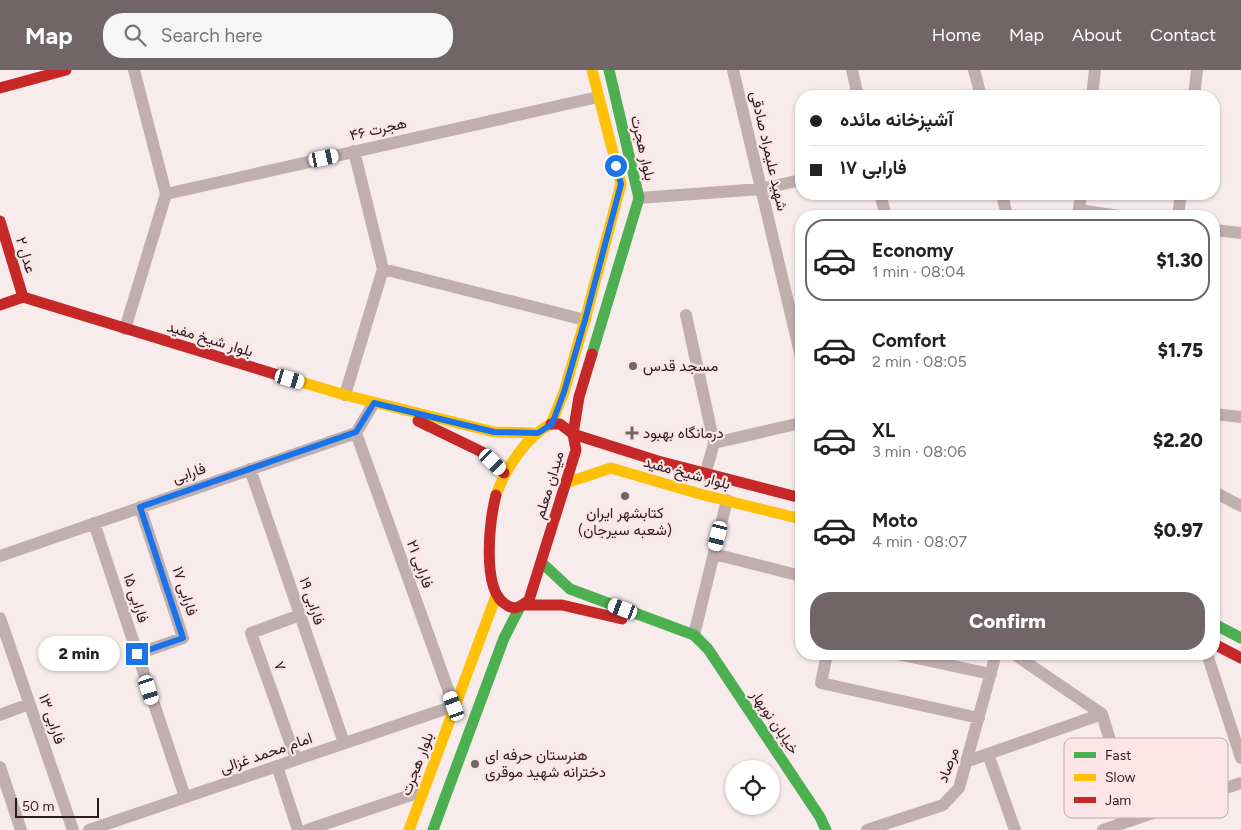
<!DOCTYPE html>
<meta charset="utf-8">
<style>
:root{--surface:#fff;--page:#f6f6f6;--text:#222;--muted:#767676;--line:#e0e0e0;--accent:#726567}
body{margin:0;font-family:Figtree,Vazirmatn,sans-serif;background:var(--page);color:var(--text);height:100vh;display:flex;flex-direction:column;font-size:19px;white-space:nowrap}
*{box-sizing:border-box;margin:0}
p{font-size:16px;color:var(--muted)}
.icon{flex:none;width:28px;height:28px;fill:none;stroke:currentColor;stroke-width:2;stroke-linecap:round;stroke-linejoin:round}
.map{position:relative;flex:1;overflow:hidden}
.side{position:absolute;left:795px;top:140px;width:425px;height:450px;display:flex;flex-direction:column;background:var(--surface);border-radius:20px;box-shadow:0 1px 4px #0004}
.side>*{flex:none}
.hud{position:absolute;left:795px;top:20px;width:425px;height:110px;border-radius:20px;box-shadow:0 1px 4px #0004;display:grid;align-content:center;height:110px;padding:0 15px;background:var(--surface)}
.tools{position:absolute;left:725px;top:690px;display:grid;gap:10px}
.tools a{display:grid;place-items:center;width:55px;height:55px;border-radius:50%;background:var(--surface);box-shadow:0 1px 4px #0004;font-size:25px}
.scale{position:absolute;left:15px;bottom:12px;width:84px;box-sizing:border-box;padding-left:5px;border:2px solid #2b1d1f;border-top:0;font-size:14px;line-height:18px;white-space:nowrap;color:#2b1d1f;-webkit-text-stroke:4px #fde5e7;paint-order:stroke}
.end{position:absolute;width:22px;height:22px;margin:-11px;border:6px solid #1a73e8;background:#fff;box-shadow:0 0 0 2px #fff}
.from{border-radius:50%}
.bubble{position:absolute;height:35px;border-radius:18px;background:var(--surface);box-shadow:0 1px 4px #0004;font-size:16px;font-weight:800;line-height:35px;text-align:center}
.car{position:absolute;width:15px;height:30px;margin:-15px -8px;border-radius:6px;box-shadow:0 0 4px 1px #0007;background:linear-gradient(#fff 24%,#345 0 40%,#fff 0 76%,#345 0 86%,#fff 0)}
.hud b{display:flex;align-items:center;gap:18px;height:48px;font-size:19px}
.hud b+b{border-top:1px solid var(--line)}
.hud i{width:12px;height:12px;background:var(--text)}
ul{padding:9px 0 0;list-style:none}
li{display:flex;align-items:center;gap:15px;height:82px;margin:0 10px 8px;padding:0 5px;border:2px solid transparent;border-radius:20px}
li div{flex:1}
li b{display:block;font-size:19px}
li em{font-style:normal;font-weight:800}
li.on{border-color:var(--accent)}
li>.icon{width:45px;height:45px;stroke-width:1.5}
.primary-button{display:flex;gap:10px;margin-top:auto;padding:10px 15px}
.primary-button a{flex:1;height:58px;border-radius:20px;background:var(--accent);color:#fff;font-size:20px;font-weight:800;line-height:58px;text-align:center}
header{display:flex;align-items:center;gap:30px;box-sizing:border-box;height:70px;padding:0 25px;background:var(--accent);color:#fff}
header strong{font-size:24px}
nav{display:flex;gap:28px;margin-inline-start:auto;font-size:18px}
.search{width:350px;height:45px;background:var(--page);display:flex;align-items:center;gap:12px;box-sizing:border-box;padding:0 18px;border-radius:20px;color:var(--muted);font-size:19px}
.map>svg:first-child{display:block}
.lines{fill:none;stroke-linecap:round;stroke-linejoin:round}
.street{stroke:#c1afb0;stroke-width:12}
.fast{stroke:#4caf50;stroke-width:11}
.slow{stroke:#ffc107;stroke-width:11}
.jam{stroke:#c62828;stroke-width:11}
.route{stroke:#1a73e8;stroke-width:6}
.poi-dot{fill:#726567;stroke:#fde5e7;stroke-width:2}
.labels{text-anchor:middle;stroke-width:4.5;stroke-linejoin:round;paint-order:stroke}
.street-label{font-size:15px;fill:#2b1d1f;stroke:#fde5e7}
.poi-label{font-size:15px;fill:#2b1d1f;stroke:#fde5e7;text-anchor:start}
.key{fill:#fde5e7;stroke:#bea9ab;stroke-width:1}
.key-label{font-size:14px;fill:#2b1d1f}
</style>
<header>
<strong>Map</strong>
<div class="search"><svg class="icon" aria-label="search" viewBox="0 0 24 24"><circle cx="10" cy="10" r="6"/><path d="M15 15l6 6"/></svg>Search here</div>
<nav><a>Home</a><a>Map</a><a>About</a><a>Contact</a></nav>
</header>
<div class="map">
<svg width="1241" height="760" viewBox="0 0 1241 760">
<rect width="100%" height="100%" fill="#f7ebec"/>
<g class="lines">
<path class="street" d="M 733,0 L 801,287
M 852,0 L 858,26
M 974,0 L 981,26
M 1092,26 L 1095,0
M 1194,26 L 1197,0
M 166,124 L 598,27
M 880,124 L 886,146
M 1002,124 L 1007,146
M 639,128 L 761,119 L 801,110
M 1079,140 L 1118,146
M 1078,146 L 1081,124
M 1178,146 L 1181,124
M 1214,160 L 1241,163
M 383,199 L 585,250
M 686,245 L 714,373 L 705,405
M 125,259 L 166,124 L 134,0
M 345,325 L 383,199 L 354,81
M 1214,344 L 1241,347
M 714,373 L 801,353
M 250,399 L 344,673
M 1214,422 L 1241,436
M 94,453 L 185,727
M 714,484 L 801,506
M 0,486 L 356,363 L 374,333
M 0,548 L 73,760
M 694,565 L 727,430
M 137,584 L 183,568 L 140,437
M 827,584 L 821,613 L 979,648
M 897,584 L 991,604
M 1014,584 L 1102,644 L 1134,749
M 1207,584 L 1241,688
M 0,645 L 29,634
M 988,684 L 1015,760
M 296,689 L 251,563 L 300,545
M 968,691 L 1102,644
M 277,696 L 298,760
M 0,697 L 21,760
M 89,760 L 454,636 L 356,363
M 307,760 L 423,721
M 867,760 L 943,735 L 959,718 L 996,584
M 1103,760 L 1241,713"/>
<path class="fast" d="M 592,284 L 639,128 L 609,0
M 541,492 L 570,519 L 694,565 L 708,579 L 820,747 L 826,760
M 1214,554 L 1241,568
M 433,760 L 504,568 L 520,537"/>
<path class="slow" d="M 291,309 L 345,325 L 494,362 L 537,363
M 551,354 L 564,322 L 585,250 L 621,114 L 592,0
M 566,413 L 611,398 L 700,424 L 801,449
M 496,425 C 505,400 526,366 551,354
M 409,760 L 496,526"/>
<path class="jam" d="M 0,18 L 66,0
M 0,151 L 23,227
M 23,227 L 291,309
M 0,235 L 23,227
M 592,284 L 579,327 L 573,364 L 658,391 L 801,428
M 418,351 L 482,382 L 504,403
M 496,425 C 490,449 481,518 505,534 C 514,541 521,537 529,530 L 576,380 L 573,364 L 560,354 L 551,354
M 524,535 L 562,535 L 622,549
M 1214,574 L 1241,588"/>
</g>
<g class="lines">
<path class="route" d="M 137,584 L 183,568 L 140,437 L 356,362 L 374,333 L 494,362 L 538,363 L 552,354 L 564,322 L 585,250 L 621,114 L 616,96"/>
</g>
<g class="poi-dot">
<circle cx="633" cy="296" r="5"/>
<path d="M629.5 355.5h5v5h5v5h-5v5h-5v-5h-5v-5h5z"/>
<circle cx="625" cy="426" r="5"/>
<circle cx="475" cy="694" r="5"/>
</g>
<g class="labels">
<g class="street-label">
<text transform="translate(378 59) rotate(-13)" y="5">هجرت ۴۶</text>
<text transform="translate(643 78) rotate(77)" y="5">بلوار هجرت</text>
<text transform="translate(769 81) rotate(77)" y="5">شهید علیمراد صادقی</text>
<text transform="translate(26 185) rotate(73)" y="5">عدل ۲</text>
<text transform="translate(210 269) rotate(17)" y="5">بلوار شیخ مفید</text>
<text transform="translate(189 403) rotate(-19)" y="5">فارابی</text>
<text transform="translate(687 403) rotate(15)" y="5">بلوار شیخ مفید</text>
<text transform="translate(549 415) rotate(-73)" y="5">میدان معلم</text>
<text transform="translate(420 494) rotate(70)" y="5">فارابی ۲۱</text>
<text transform="translate(185 521) rotate(72)" y="5">فارابی ۱۷</text>
<text transform="translate(136 528) rotate(72)" y="5">فارابی ۱۵</text>
<text transform="translate(312 531) rotate(71)" y="5">فارابی ۱۹</text>
<text transform="translate(280 596) rotate(70)" y="5">۷</text>
<text transform="translate(52 649) rotate(71)" y="5">فارابی ۱۳</text>
<text transform="translate(775 652) rotate(56)" y="5">خیابان نوبهار</text>
<text transform="translate(266 683) rotate(-19)" y="5">امام محمد غزالی</text>
<text transform="translate(417 694) rotate(-69)" y="5">بلوار هجرت</text>
<text transform="translate(948 695) rotate(-70)" y="5">مرصاد</text>
</g>
<g class="poi-label">
<text x="643" y="301">مسجد قدس</text>
<text x="643" y="368">درمانگاه بهبود</text>
<text x="625" y="448" text-anchor="middle">کتابشهر ایران<tspan x="625" dy="17">(شعبه سیرجان)</tspan></text>
<text x="485" y="690">هنرستان حرفه ای<tspan x="485" dy="17">دخترانه شهید موقری</tspan></text>
</g>
</g>
<rect x="1064" y="668" width="164" height="80" rx="8" class="key"/>
<rect x="1074" y="682" width="22" height="6" fill="#4caf50"/>
<rect x="1074" y="704" width="22" height="7" fill="#ffc107"/>
<rect x="1074" y="727" width="22" height="6" fill="#c62828"/>
<g class="key-label">
<text x="1105" y="690">Fast</text>
<text x="1105" y="712">Slow</text>
<text x="1105" y="735">Jam</text>
</g>
</svg>
<div class="tools">
<a><svg class="icon" aria-label="locate" viewBox="0 0 24 24"><circle cx="12" cy="12" r="6"/><path d="M12 2v4M12 18v4M2 12h4M18 12h4"/></svg></a>
</div>
<div class="scale">50 m</div>
<i class="end from" style="left:616px;top:96px"></i>
<i class="end" style="left:137px;top:584px"></i>
<div class="bubble" style="left:38px;top:566px;width:82px">2 min</div>
<i class="car" style="left:324px;top:88px;rotate:78deg"></i>
<i class="car" style="left:290px;top:309px;rotate:107deg"></i>
<i class="car" style="left:493px;top:392px;rotate:134deg"></i>
<i class="car" style="left:718px;top:466px;rotate:194deg"></i>
<i class="car" style="left:623px;top:539px;rotate:291deg"></i>
<i class="car" style="left:149px;top:620px;rotate:162deg"></i>
<i class="car" style="left:454px;top:636px;rotate:340deg"></i>
<div class="hud">
<b><i class="from"></i>آشپزخانه مائده</b>
<b><i></i>فارابی ۱۷</b>
</div>
<section class="side">
<ul>
<li class="on"><svg class="icon" aria-label="car" viewBox="0 0 24 24"><path d="M5 17H2v-5l4-1 3-4h7l3 4 3 1v5h-3M9 17h6M6 11h13"/><circle cx="7" cy="17" r="2"/><circle cx="17" cy="17" r="2"/></svg><div><b>Economy</b><p>1 min · 08:04</p></div><em>$1.30</em></li>
<li><svg class="icon" aria-label="car" viewBox="0 0 24 24"><path d="M5 17H2v-5l4-1 3-4h7l3 4 3 1v5h-3M9 17h6M6 11h13"/><circle cx="7" cy="17" r="2"/><circle cx="17" cy="17" r="2"/></svg><div><b>Comfort</b><p>2 min · 08:05</p></div><em>$1.75</em></li>
<li><svg class="icon" aria-label="car" viewBox="0 0 24 24"><path d="M5 17H2v-5l4-1 3-4h7l3 4 3 1v5h-3M9 17h6M6 11h13"/><circle cx="7" cy="17" r="2"/><circle cx="17" cy="17" r="2"/></svg><div><b>XL</b><p>3 min · 08:06</p></div><em>$2.20</em></li>
<li><svg class="icon" aria-label="car" viewBox="0 0 24 24"><path d="M5 17H2v-5l4-1 3-4h7l3 4 3 1v5h-3M9 17h6M6 11h13"/><circle cx="7" cy="17" r="2"/><circle cx="17" cy="17" r="2"/></svg><div><b>Moto</b><p>4 min · 08:07</p></div><em>$0.97</em></li>
</ul>
<div class="primary-button"><a>Confirm</a></div>
</section>
</div>
